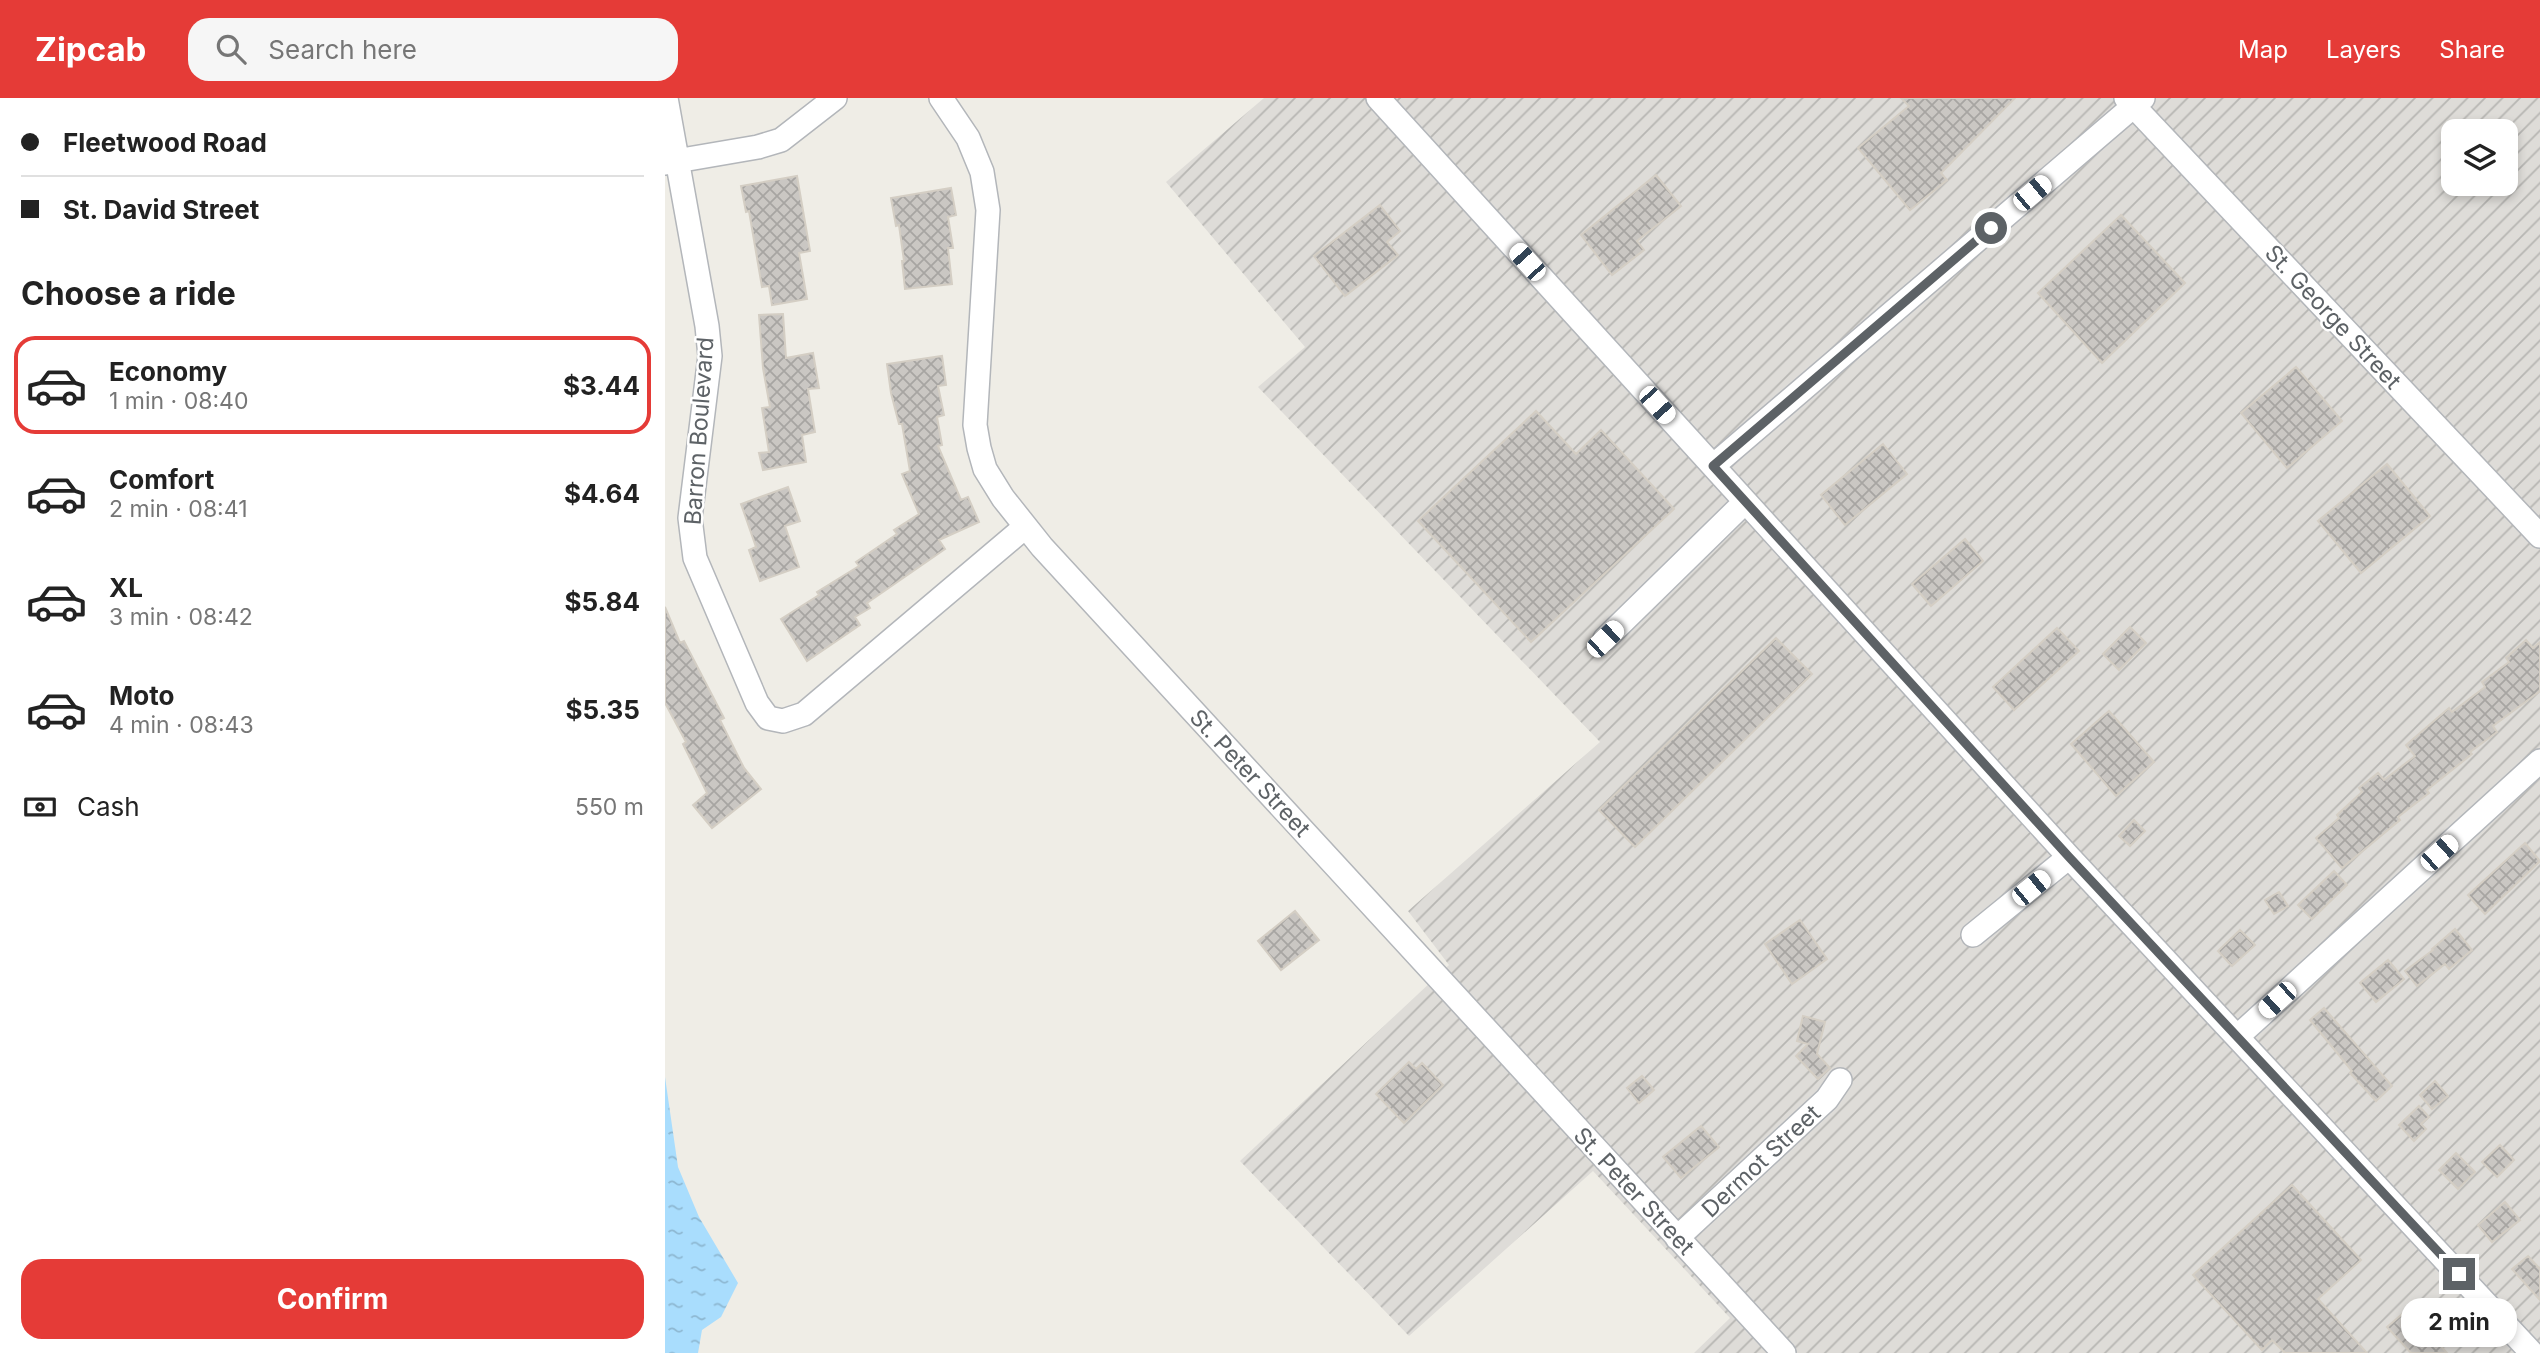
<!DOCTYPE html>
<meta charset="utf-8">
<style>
:root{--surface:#fff;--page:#f6f6f6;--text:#222;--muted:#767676;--line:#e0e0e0;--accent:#e53b37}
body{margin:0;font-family:Inter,sans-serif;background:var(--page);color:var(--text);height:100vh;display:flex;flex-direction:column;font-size:26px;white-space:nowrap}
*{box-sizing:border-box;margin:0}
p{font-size:23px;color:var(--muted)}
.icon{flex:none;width:38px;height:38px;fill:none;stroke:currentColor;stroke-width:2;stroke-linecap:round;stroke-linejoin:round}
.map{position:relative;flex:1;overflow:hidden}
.panel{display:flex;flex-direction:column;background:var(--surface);width:665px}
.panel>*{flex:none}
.top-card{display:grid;align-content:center;height:154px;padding:0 21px;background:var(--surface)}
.controls{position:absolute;left:1776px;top:21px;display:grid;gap:14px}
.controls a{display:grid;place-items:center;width:77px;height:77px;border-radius:14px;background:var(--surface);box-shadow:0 4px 10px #0003;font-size:35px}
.end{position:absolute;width:32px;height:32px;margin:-16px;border:9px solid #5d6266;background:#fff;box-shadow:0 0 0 4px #fff}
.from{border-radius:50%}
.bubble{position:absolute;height:49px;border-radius:21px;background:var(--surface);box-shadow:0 4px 10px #0003;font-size:23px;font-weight:700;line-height:49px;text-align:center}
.car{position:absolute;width:21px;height:42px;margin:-21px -10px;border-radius:9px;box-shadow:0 0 5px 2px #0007;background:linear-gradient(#fff 24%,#345 0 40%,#fff 0 76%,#345 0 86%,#fff 0)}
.top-card b{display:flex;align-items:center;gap:24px;height:66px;font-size:26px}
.top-card b+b{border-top:2px solid var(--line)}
.top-card i{width:18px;height:18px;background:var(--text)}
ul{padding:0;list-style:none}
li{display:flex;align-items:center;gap:21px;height:98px;margin:0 14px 10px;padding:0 7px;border:4px solid transparent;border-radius:21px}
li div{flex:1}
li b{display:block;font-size:26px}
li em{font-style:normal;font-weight:700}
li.active{border-color:var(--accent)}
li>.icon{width:63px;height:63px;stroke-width:1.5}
h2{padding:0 21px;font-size:32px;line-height:84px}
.pay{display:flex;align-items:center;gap:18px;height:77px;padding:0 21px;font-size:26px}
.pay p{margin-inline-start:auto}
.button{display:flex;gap:14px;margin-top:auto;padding:14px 21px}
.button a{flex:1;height:80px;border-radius:21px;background:var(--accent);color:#fff;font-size:28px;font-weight:700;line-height:80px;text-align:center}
header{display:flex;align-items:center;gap:42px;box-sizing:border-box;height:98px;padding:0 35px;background:var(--accent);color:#fff}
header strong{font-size:33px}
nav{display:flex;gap:38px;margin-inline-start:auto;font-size:24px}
.search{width:490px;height:63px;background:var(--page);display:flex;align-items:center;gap:18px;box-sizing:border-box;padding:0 24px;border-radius:21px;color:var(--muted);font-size:26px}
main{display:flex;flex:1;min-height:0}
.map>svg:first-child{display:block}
.industrial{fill:url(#industrial-furrows);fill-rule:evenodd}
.water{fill:url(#water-ripples)}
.building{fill:url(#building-cross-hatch);stroke:#d4cec4;stroke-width:2}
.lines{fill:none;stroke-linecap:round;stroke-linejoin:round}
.minor-casing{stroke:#b3b6ba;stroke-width:26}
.minor{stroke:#fff;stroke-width:23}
.route{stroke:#5d6266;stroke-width:9}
.labels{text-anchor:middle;stroke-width:5;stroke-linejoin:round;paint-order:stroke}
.street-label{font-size:23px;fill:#5d6266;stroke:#fff}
</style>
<header>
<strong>Zipcab</strong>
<div class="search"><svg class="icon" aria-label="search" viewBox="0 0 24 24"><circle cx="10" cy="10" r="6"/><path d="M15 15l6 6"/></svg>Search here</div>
<nav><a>Map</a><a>Layers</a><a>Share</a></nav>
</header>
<main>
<section class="panel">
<div class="top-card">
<b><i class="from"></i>Fleetwood Road</b>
<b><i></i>St. David Street</b>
</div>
<h2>Choose a ride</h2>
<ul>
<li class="active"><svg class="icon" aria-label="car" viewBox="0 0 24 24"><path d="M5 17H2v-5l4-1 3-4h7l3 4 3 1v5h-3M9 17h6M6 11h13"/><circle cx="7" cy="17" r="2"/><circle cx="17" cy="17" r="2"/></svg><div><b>Economy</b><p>1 min · 08:40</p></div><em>$3.44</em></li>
<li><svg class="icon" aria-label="car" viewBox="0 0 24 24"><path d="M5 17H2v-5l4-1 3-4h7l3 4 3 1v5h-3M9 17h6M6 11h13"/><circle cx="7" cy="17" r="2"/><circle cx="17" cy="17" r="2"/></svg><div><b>Comfort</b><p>2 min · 08:41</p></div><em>$4.64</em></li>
<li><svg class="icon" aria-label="car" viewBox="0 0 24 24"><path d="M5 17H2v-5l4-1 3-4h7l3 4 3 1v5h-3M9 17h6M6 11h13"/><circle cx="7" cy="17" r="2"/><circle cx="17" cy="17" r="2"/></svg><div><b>XL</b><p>3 min · 08:42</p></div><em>$5.84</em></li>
<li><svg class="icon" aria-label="car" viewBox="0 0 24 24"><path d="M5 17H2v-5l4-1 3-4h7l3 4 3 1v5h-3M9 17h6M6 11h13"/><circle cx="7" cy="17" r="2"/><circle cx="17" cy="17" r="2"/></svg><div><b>Moto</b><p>4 min · 08:43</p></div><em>$5.35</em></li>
</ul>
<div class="pay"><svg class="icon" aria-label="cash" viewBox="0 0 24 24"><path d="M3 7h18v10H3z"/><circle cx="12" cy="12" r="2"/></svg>Cash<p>550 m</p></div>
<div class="button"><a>Confirm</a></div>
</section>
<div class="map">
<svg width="1875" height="1255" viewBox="0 0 1875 1255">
<defs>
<pattern id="industrial-furrows" width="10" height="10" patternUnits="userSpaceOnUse" patternTransform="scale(1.75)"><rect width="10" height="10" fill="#dedcd8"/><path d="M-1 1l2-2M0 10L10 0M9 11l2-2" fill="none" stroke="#b7b6b3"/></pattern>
<pattern id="water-ripples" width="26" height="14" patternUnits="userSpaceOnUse" patternTransform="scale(1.75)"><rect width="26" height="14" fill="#a9ddfd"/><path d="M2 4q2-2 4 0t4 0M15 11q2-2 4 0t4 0" fill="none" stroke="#8db7d1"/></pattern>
<pattern id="building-cross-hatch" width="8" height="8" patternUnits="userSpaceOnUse" patternTransform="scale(1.75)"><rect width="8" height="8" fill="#cac7c3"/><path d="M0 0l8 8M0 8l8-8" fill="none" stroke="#a7a5a2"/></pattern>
</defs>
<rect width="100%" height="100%" fill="#efede6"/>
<path class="industrial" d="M 599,0 L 1875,0 L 1875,1255 L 1029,1255 L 1065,1220 L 928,1073 L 744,1238 L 575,1063 L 784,867 L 743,813 L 935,644 L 593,289 L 640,249 L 501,84 ZM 1788,33 L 1841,33 L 1841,86 L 1788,86 Z"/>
<path class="water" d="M 0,979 L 13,1069 L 34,1119 L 73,1185 L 56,1219 L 37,1232 L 33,1255 L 0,1255 Z"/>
<path class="building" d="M 1236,0 L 1350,0 L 1276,75 L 1282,82 L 1245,112 L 1193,50 L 1244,8 Z
M 991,77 L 1016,108 L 972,143 L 979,152 L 947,177 L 916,137 Z
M 132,78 L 145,153 L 134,155 L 142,201 L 107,207 L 104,188 L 97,189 L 84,113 L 81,114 L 76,88 Z
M 286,90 L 291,117 L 283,119 L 288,150 L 283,150 L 287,186 L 240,191 L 237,163 L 239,163 L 234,127 L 231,128 L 226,100 Z
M 715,107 L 735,133 L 722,144 L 733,157 L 680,198 L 649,158 Z
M 1456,117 L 1520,185 L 1437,265 L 1373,195 Z
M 118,216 L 121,260 L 148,255 L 154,290 L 143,291 L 150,334 L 137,337 L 141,364 L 98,372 L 94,355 L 104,354 L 97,310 L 105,309 L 98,270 L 94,217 Z
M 277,258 L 281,287 L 273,288 L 279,317 L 272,319 L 277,347 L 273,348 L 296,402 L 303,399 L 314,424 L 274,442 L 280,451 L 202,505 L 205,510 L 190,519 L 195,527 L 142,563 L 116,521 L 154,497 L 152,494 L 194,468 L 191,464 L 232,436 L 229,432 L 254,416 L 237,376 L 245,373 L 237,326 L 234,326 L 226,295 L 222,266 Z
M 1631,269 L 1677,323 L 1622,370 L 1576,315 Z
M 871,313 L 911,356 L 936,332 L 1009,411 L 866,544 L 753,423 Z
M 1218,346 L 1242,376 L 1180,427 L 1156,397 Z
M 1722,366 L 1765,418 L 1696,475 L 1653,423 Z
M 123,389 L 135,423 L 120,428 L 134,469 L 95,483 L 84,452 L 91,449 L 76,406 Z
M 1300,441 L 1318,463 L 1266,508 L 1247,486 Z
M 0,509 L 15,545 L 19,543 L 59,620 L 55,622 L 79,670 L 96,691 L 47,730 L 28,707 L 42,695 L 18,646 L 21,644 L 0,605 Z
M 1465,529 L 1481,545 L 1454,572 L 1438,556 Z
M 1392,530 L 1414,553 L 1349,612 L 1328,589 Z
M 1111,540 L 1147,576 L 970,749 L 934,712 Z
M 1861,542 L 1868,550 L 1875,544 L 1875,593 L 1828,628 L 1832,634 L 1805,654 L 1807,656 L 1762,692 L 1764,695 L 1733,719 L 1735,722 L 1677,770 L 1651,740 L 1674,720 L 1672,717 L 1697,694 L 1694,690 L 1713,675 L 1719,682 L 1750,658 L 1741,647 L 1784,610 L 1787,614 L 1820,589 L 1817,584 L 1844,564 L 1841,560 Z
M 1444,613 L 1489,664 L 1451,698 L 1406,646 Z
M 1469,722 L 1480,733 L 1465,748 L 1454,738 Z
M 1860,745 L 1875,763 L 1820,816 L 1803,797 Z
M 1669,773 L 1682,787 L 1647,821 L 1633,807 Z
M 1614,794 L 1623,808 L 1609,816 L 1600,802 Z
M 630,813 L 654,842 L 616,872 L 593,843 Z
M 1135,822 L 1162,861 L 1127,886 L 1100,846 Z
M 1790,831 L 1807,852 L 1784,871 L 1780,866 L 1752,888 L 1740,873 L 1768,852 L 1767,851 Z
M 1575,832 L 1590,847 L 1567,868 L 1553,853 Z
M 1723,862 L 1739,881 L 1711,904 L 1695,885 Z
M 1659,910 L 1727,988 L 1711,1003 L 1685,975 L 1687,973 L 1645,922 Z
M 1138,918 L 1160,924 L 1152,956 L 1165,970 L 1153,981 L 1131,958 L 1143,946 L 1132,943 Z
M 744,964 L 751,971 L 757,965 L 778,987 L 739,1025 L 711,996 Z
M 977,978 L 989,992 L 974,1005 L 962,990 Z
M 1770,983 L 1783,998 L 1767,1011 L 1755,997 Z
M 1754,1008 L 1764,1019 L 1756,1026 L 1761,1031 L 1749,1043 L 1734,1027 Z
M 1036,1028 L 1054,1049 L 1016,1080 L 998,1059 Z
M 1835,1047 L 1849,1062 L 1832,1079 L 1817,1064 Z
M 1791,1055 L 1810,1074 L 1793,1091 L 1774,1072 Z
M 1627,1087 L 1696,1162 L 1653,1201 L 1702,1255 L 1620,1255 L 1607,1242 L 1597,1252 L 1528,1177 Z
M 1840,1104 L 1855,1122 L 1827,1144 L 1813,1127 Z
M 1863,1158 L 1875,1171 L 1875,1202 L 1847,1171 Z
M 1743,1211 L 1782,1255 L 1746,1255 L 1722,1229 Z"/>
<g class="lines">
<defs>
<path id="minor" d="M 1,0 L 42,228 L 45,258 L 25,420 L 30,460 L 92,605 L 103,620 L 118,623 L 139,616 L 360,429
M 276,0 L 303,40 L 317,74 L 323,112 L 310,327 L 314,350 L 320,371 L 338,400 L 377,449 L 1119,1255
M 713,0 L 1404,759 L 1867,1255
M 1461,0 L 1875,438
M 0,65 L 93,49 L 116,42 L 170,0
M 1048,368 L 1478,0
M 940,541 L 1080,404
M 1308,837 L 1404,759
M 1572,939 L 1875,663
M 1012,1140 L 1162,1001 L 1175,982"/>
</defs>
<use href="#minor" class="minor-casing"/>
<use href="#minor" class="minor"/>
</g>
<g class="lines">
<path class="route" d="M 1326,130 L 1048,368 L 1404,759 L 1794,1176"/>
</g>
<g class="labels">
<g class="street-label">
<text transform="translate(1668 219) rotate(47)" y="8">St. George Street</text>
<text transform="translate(34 333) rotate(-86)" y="8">Barron Boulevard</text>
<text transform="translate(585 675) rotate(47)" y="8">St. Peter Street</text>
<text transform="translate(1096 1063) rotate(-43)" y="8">Dermot Street</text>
<text transform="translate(969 1093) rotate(47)" y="8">St. Peter Street</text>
</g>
</g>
</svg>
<div class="controls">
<a><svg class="icon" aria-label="layers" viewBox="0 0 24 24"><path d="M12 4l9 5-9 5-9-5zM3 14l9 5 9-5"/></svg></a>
</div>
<i class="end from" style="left:1326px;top:130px"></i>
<i class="end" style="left:1794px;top:1176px"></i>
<div class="bubble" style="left:1736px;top:1200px;width:116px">2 min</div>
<i class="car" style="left:1367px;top:95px;rotate:50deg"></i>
<i class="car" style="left:862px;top:164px;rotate:318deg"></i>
<i class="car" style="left:992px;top:307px;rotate:138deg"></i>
<i class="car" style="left:940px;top:541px;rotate:46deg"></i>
<i class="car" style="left:1774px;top:755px;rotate:48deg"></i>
<i class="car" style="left:1366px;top:790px;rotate:51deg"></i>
<i class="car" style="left:1612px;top:902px;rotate:228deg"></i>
</div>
</main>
